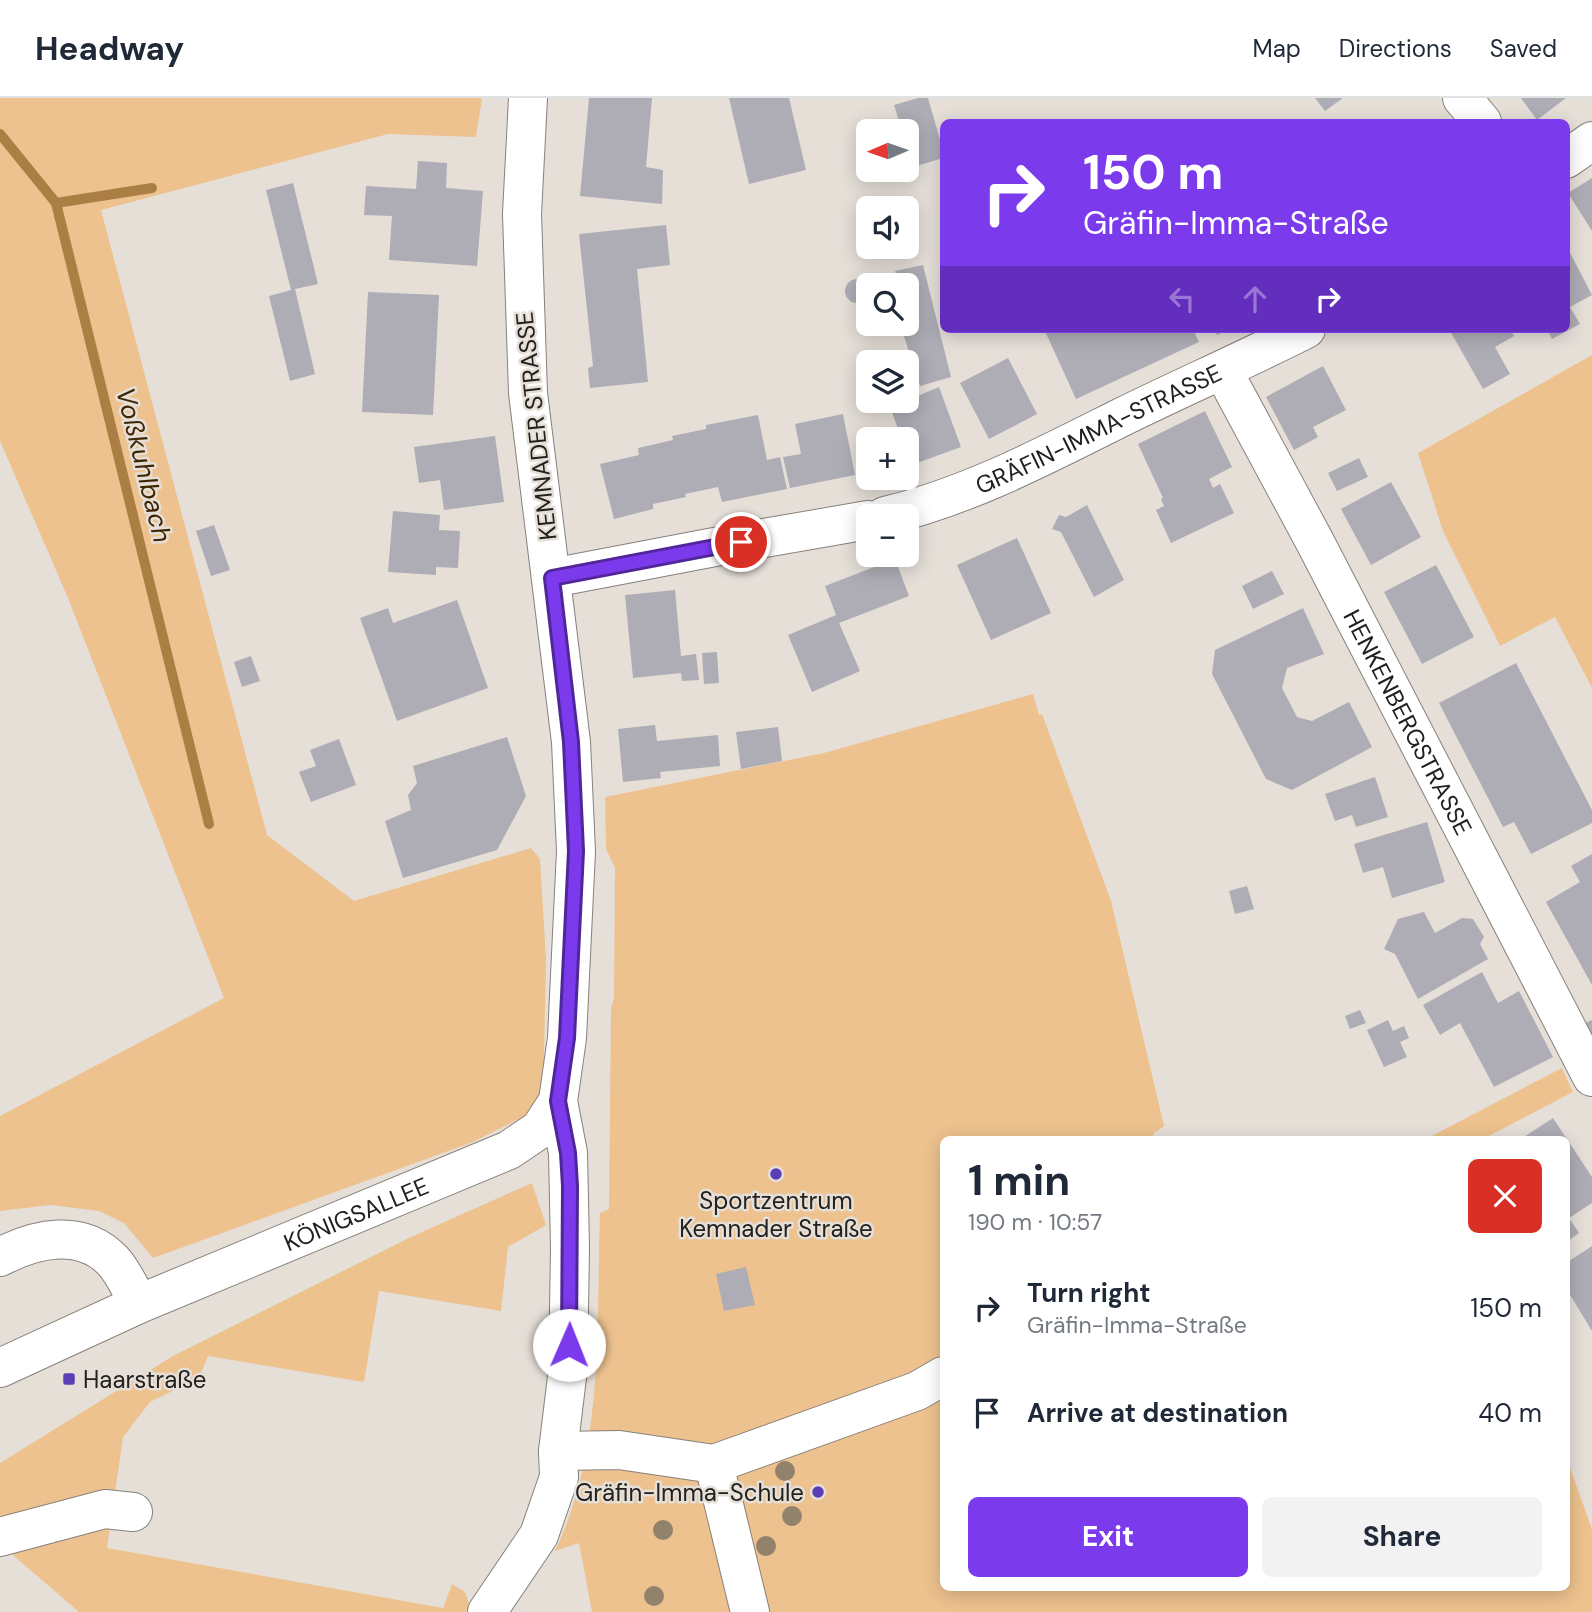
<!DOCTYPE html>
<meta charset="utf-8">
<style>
:root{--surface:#fff;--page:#f2f2f3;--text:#1f2937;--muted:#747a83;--line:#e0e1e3;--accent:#7c3aed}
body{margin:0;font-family:"DM Sans",sans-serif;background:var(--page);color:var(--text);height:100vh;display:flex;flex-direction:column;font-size:26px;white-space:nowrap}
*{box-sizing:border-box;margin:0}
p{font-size:23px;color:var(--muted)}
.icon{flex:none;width:38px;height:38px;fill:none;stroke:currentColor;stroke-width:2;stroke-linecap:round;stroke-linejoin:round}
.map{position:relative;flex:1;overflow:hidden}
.side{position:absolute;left:940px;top:1038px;width:630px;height:455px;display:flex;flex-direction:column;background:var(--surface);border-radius:10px;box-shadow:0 4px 18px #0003}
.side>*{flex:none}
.hud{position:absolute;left:940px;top:21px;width:630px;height:214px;border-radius:10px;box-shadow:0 4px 18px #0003;background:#7c3aed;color:#fff;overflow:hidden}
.needle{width:46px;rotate:268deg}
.tools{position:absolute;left:856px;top:21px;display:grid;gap:14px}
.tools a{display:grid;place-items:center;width:63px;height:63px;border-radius:10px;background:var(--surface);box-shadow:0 4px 18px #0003;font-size:35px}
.pin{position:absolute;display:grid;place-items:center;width:60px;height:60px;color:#fff;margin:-30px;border:4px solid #fff;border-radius:50%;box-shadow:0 2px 7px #0007}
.me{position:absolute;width:77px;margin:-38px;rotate:1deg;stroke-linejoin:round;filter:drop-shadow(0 0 5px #0008)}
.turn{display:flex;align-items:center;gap:24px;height:147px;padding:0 28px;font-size:32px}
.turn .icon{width:91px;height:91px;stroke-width:2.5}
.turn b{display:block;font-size:49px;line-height:60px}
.lanes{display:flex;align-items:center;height:66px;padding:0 28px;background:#0003;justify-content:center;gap:35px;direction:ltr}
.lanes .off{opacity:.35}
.round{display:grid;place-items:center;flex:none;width:74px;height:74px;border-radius:10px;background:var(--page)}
.overview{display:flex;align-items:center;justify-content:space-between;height:119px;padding:0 28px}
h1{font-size:42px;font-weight:700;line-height:52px}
.action{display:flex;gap:14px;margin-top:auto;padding:14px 28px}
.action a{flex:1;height:80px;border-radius:10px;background:var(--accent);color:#fff;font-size:28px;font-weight:700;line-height:80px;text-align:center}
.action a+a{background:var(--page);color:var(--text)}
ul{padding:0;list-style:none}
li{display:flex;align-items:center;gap:21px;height:105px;padding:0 28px}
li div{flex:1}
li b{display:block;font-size:26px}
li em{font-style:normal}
header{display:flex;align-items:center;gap:42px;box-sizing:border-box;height:98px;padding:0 35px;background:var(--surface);border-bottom:2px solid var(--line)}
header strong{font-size:33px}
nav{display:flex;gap:38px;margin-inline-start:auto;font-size:24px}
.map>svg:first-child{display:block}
.green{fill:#edc28e}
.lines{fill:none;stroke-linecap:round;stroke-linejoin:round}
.stream{stroke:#ab7e44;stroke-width:10}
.building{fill:#aeadb5}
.minor-casing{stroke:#87817b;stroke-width:40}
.major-casing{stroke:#87817b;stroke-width:40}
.minor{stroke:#fff;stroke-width:38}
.major{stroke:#fff;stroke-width:38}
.tree{fill:#92826b}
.route-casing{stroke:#51269a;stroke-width:18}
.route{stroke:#7c3aed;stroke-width:12}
.poi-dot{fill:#5b3eb6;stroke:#e5dfd8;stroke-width:2.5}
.labels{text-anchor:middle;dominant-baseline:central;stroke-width:5;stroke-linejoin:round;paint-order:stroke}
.street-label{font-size:24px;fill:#23211e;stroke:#e5dfd8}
.poi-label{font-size:24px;fill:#23211e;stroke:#e5dfd8}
.water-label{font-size:26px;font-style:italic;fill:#3e2501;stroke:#e5dfd8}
</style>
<header>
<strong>Headway</strong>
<nav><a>Map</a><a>Directions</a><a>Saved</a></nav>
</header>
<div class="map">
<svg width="1592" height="1514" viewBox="0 0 1592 1514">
<rect width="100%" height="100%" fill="#e5dfd8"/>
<path class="green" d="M0,0H482L476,39L388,36L101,112L267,737L354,803L531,750L540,761L546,861L543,1009L473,1044L153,1160L124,1125L99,1113L50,1107L0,1113V1018L224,900L68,500L0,343Z
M1592,257V590L1555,519L1500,548L1443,433L1418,355Z
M1033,596L1039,617L1042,616L1111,803L1164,1028L1153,1036L1154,1041H943V1489H1566V1359L1592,1431V1514H592L579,1445L555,1453C605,1349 596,1228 600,1115L609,1111L611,910L614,900L615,770L606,751L605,699L824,655Z
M1562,970L1573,994L1483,1041H1426Z
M532,1085L546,1127L508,1149L501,1213L379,1193L364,1284L208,1258L199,1280L150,1304L123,1339L107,1450L443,1510L452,1486L465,1494L470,1508L465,1514H79L0,1446V1365L173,1258L411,1139Z"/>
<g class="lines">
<path class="stream" d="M0,36L56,105L209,726
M56,105L152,90"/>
</g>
<path class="building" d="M589,0H652L646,69L663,72L662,106L580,98Z
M729,0H789L806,72L749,86Z
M918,0H928L943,52V60L913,69L906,48V33H902L894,7Z
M1315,0H1343L1325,13Z
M1521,0H1566L1537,22Z
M418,63L447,65L446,90L483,93L477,168L389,162L392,118L364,117L366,88L416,91Z
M1592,80V133L1568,95Z
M293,85L318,186L295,191L315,276L290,283L269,198L291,192L266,92Z
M666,127L670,167L637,171L648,284L590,290L588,270L593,268L579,136Z
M1566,147L1592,197L1570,209L1580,226L1552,241L1547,231H1566Z
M923,167L951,279L920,288L900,226H906V187H899L895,173Z
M845 193a12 12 0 1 1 24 0a12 12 0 1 1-24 0Z
M368,194L439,197L433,317L362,314Z
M1044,231H1193L1199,244L1076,301Z
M1214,231H1229L1217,237Z
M1449,231H1510L1514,238L1495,249L1510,276L1483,291Z
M1008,260L1037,316L989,341L960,285Z
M1323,268L1346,312L1313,329L1318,339L1294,352L1266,299Z
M939,289L961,349L909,368L906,341H890L888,334L898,331L888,303H906Z
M1205,313L1232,369L1209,381L1213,390L1220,386L1234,415L1171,445L1156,412L1164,408L1161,401L1163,400L1138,346Z
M843,316L855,377L790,390L783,359L801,356L795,326Z
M758,317L767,362L780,359L787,391L722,404L718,389L685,396L686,399L653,406V411L614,421L600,366L639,357L638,350L673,342L672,338L706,331V327Z
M495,338L504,404L444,412L440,382L419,385L414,349Z
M1359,360L1368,379L1337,393L1328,375Z
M1391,384L1421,439L1371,467L1341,411Z
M1087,407L1124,482L1094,499L1061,434L1052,431L1059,417L1066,419Z
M393,413L440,417L439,432L460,433L458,470L436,469V477L388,474Z
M214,427L230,472L211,478L196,433Z
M1017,440L1051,515L991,542L957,467Z
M895,461L909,498L839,525L860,573L812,594L788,537L836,517L825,488Z
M1436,467L1474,539L1422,566L1384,494Z
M1272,473L1284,496L1253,511L1242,488Z
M675,492L681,558L696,556L699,582L682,583L681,575L633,580L625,497Z
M457,502L488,590L397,623L360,520L388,510L393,525Z
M1303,510L1324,556L1287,570L1282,590L1297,619L1312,623L1349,604L1372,649L1292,692L1266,681L1212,576L1215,552Z
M717,554L719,585L704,586L702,555Z
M251,558L260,583L242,589L234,564Z
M1516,565L1592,712V725L1531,756L1514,724L1503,729L1439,605Z
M655,627L657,643L718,637L720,668L660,674L661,680L623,684L618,631Z
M778,629L782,663L741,671L736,634Z
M507,639L526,698L497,752L403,780L385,723L411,712L408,697L417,685L413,668Z
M339,641L356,687L311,704L299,674L316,668L310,652Z
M1375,679L1388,719L1356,729L1352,717L1335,723L1325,696Z
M1427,724L1445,784L1392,800L1383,769L1363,775L1354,746Z
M1592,756V887L1546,804L1580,784L1571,768Z
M1247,788L1254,811L1235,816L1229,793Z
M1424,814L1435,835L1462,820L1473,821L1484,839L1480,846L1488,861L1418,901L1395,856L1384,851L1398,821Z
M1482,874L1498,905L1519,893L1553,959L1494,989L1460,925L1440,937L1423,907Z
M1360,912L1366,925L1350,931L1345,918Z
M1388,922L1393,933L1404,928L1409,940L1400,944L1407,959L1384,969L1367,932Z
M1592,922V943L1583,926Z
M1553,1020L1592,1079V1105L1569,1120L1579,1135L1566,1144V1041H1521Z
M1592,1148V1233L1566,1190V1165Z
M746,1169L755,1207L724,1213L716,1176Z"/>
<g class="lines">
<defs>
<g id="minor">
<path d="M1462,0L1482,24"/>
<path d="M1566,61L1592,43"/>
<path id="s1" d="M1223,273L1315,444L1592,979"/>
<path id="s2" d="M885,418C969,398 1046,357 1122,319C1183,289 1245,262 1306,231"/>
<path d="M552,480L741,444L868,422"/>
<path d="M0,1159C36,1140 82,1130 113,1163C124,1175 131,1192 139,1206"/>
<path d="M558,1353L619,1352L714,1366L917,1293L943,1278"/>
<path d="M714,1366L750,1514"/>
<path d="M0,1439L105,1411L133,1414"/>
<path d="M487,1514L539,1437L559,1379L558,1353L568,1271L570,1150L568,1055L558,1003"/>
</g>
<g id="major">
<path id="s3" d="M0,1270L139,1206L509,1052L540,1031L558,1003L567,940L576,753L571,644L528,295L522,116L528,0"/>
</g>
</defs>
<use href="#minor" class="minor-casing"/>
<use href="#major" class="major-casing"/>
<use href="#minor" class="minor"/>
<use href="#major" class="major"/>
</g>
<g class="tree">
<circle cx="785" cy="1373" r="10"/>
<circle cx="792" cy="1418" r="10"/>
<circle cx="663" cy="1432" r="10"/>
<circle cx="766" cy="1448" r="10"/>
<circle cx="654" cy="1498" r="10"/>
</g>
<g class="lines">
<defs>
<path id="route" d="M569,1247L570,1088L568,1055L558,1003L567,940L576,753L571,644L552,480L741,444"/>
</defs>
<use href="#route" class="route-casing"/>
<use href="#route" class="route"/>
</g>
<g class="poi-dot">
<circle cx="776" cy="1076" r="7"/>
<rect x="62" y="1274" width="14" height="14" rx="3.5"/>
<circle cx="818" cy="1394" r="7"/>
</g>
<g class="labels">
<g class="street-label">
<text transform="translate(536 328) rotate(-96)">KEMNADER STRASSE</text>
<text stroke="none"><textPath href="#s2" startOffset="231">GRÄFIN-IMMA-STRASSE</textPath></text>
<text stroke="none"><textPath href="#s1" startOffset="397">HENKENBERGSTRASSE</textPath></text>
<text stroke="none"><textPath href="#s3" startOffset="388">KÖNIGSALLEE</textPath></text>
</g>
<g class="poi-label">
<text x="776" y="1102">Sportzentrum<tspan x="776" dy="28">Kemnader Straße</tspan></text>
<text x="83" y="1281" text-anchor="start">Haarstraße</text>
<text x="804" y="1394" text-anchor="end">Gräfin-Imma-Schule</text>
</g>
<g class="water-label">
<text transform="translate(144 367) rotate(76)">Voßkuhlbach</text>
</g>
</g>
</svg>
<div class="tools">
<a><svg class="needle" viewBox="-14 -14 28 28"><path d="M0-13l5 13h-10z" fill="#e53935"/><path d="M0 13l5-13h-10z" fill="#747a83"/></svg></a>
<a><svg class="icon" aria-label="sound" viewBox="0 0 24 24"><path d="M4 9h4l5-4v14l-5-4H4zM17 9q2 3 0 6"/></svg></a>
<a><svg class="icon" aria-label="search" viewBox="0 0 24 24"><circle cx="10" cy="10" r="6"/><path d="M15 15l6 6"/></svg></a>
<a><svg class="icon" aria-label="layers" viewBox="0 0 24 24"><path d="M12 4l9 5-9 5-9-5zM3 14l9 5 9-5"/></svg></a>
<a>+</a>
<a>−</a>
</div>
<div class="pin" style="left:741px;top:444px;background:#d93025"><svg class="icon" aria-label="arrive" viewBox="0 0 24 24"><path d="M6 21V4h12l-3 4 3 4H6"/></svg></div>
<svg class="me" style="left:569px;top:1247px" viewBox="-20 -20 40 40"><circle r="19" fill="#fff"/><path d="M0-13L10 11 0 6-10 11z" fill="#7c3aed"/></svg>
<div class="hud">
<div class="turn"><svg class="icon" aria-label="right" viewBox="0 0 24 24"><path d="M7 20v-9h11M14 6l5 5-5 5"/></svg><div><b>150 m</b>Gräfin-Imma-Straße</div></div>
<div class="lanes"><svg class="icon off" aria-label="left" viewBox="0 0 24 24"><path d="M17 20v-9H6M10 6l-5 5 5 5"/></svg><svg class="icon off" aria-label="ahead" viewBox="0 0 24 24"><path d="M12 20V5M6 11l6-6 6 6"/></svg><svg class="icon" aria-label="right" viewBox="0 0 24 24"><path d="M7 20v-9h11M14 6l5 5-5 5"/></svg></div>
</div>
<section class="side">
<div class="overview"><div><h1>1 min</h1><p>190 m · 10:57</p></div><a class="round" style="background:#d93025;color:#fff"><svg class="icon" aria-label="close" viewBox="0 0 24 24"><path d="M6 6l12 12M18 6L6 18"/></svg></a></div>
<ul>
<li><svg class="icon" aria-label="right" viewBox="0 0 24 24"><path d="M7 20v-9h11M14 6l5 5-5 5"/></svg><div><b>Turn right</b><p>Gräfin-Imma-Straße</p></div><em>150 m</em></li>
<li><svg class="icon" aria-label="arrive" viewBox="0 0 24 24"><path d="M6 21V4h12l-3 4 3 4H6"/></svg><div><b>Arrive at destination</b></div><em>40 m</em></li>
</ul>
<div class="action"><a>Exit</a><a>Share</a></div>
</section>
</div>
